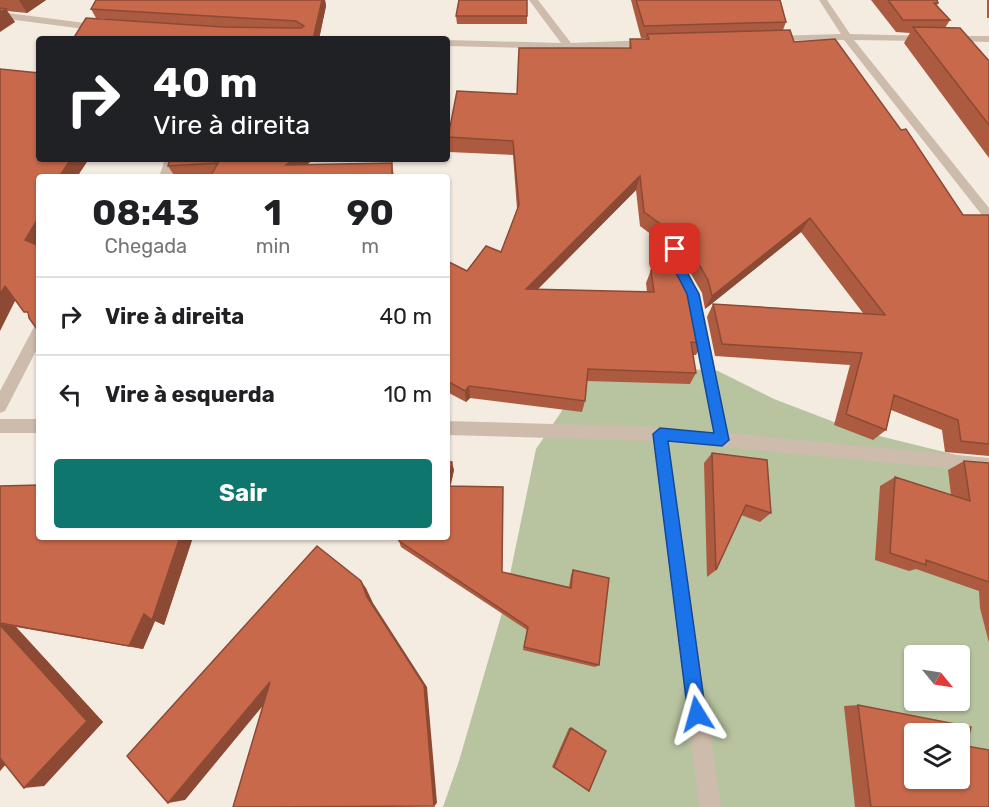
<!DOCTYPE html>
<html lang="pt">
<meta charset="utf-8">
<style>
:root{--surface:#fff;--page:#f2f2f2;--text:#202124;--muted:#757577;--line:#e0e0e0;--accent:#0f766e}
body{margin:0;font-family:Rubik,sans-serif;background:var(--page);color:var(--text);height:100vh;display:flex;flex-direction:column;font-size:22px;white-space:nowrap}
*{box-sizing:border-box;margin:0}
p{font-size:20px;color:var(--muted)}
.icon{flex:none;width:33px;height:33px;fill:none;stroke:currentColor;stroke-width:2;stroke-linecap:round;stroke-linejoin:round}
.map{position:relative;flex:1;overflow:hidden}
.panel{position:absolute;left:36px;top:174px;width:414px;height:366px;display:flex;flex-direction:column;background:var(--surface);border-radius:6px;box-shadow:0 2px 4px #0004}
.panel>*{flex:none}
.guide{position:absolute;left:36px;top:36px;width:414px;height:126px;border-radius:6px;box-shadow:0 2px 4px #0004;background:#202124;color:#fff;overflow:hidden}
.needle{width:39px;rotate:120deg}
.fabs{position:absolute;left:904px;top:645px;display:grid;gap:12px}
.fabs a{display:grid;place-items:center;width:66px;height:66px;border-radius:6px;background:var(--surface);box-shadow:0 2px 4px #0004;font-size:30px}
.pin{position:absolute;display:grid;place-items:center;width:51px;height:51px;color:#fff;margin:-26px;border-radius:12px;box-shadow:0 3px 9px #0006}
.me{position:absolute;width:66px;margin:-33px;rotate:352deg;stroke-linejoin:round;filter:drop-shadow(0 0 4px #0008)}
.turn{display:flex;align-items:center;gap:21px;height:126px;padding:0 18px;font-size:27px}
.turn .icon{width:78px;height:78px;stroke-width:2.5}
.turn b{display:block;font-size:42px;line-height:51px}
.eta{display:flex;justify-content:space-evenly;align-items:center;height:102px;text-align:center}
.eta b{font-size:36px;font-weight:700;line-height:42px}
.action{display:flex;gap:12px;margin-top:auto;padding:12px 18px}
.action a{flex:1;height:69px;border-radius:6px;background:var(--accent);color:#fff;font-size:24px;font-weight:700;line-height:69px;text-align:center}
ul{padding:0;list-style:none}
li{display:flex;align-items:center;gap:18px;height:78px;padding:0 18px;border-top:2px solid var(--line)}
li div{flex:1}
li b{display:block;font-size:22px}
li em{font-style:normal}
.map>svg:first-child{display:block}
.green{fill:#b8c4a0;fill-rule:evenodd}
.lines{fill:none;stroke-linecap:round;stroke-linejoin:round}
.minor{fill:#cdbbac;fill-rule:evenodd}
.wall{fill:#ac5a40}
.shaded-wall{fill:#8c4a34}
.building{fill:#c8694b;stroke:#8c4a34;stroke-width:1.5;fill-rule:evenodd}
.route{fill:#1a73e8;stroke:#114b97;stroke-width:1.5}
</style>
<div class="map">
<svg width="989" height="807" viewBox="0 0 989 807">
<rect width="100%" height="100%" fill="#f4ebe1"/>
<path class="green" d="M677,368L718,371L774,399L855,430L989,463V807H443L459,761L502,613L536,449L578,387L598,369ZM915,656H960V700H915ZM915,734H960V778H915Z"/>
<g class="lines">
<path class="minor" d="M529,0H538L571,43L650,40L655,43L650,46L568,49L447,46V40L561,43Z
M819,0H827L850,34L929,36V40L926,41L854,40L989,208V220L985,219L844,40L770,41L768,39L773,36L841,34Z
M0,12L100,25L105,28L100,31L0,18Z
M950,36H989V42L947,41L945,39Z
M165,159H177L171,177H159Z
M675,244L681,249V261L700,294L728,433L989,458V472L669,442L721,807H699L653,441L447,435V421L660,427L713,432L686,294L669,261V249Z
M39,325V345L5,411L0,413V391L34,327Z
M0,419H39V433H0Z"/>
</g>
<path class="wall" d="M0,0H46L27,13L7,11L15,22L0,12Z
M96,0H325L326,6L319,39L96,18L91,9Z
M527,0V24H457L456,16Z
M631,0H780L786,22L783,30L794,42L963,215H989V456L945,452L942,430L891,410L886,430L873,440L834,425L850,365L715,356L707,317L713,304L863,313L801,232L705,309L702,293L683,260L682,247L675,242L668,247L640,226L636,190L538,289L647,292L646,283L651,270L702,343L696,355H693L696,373L690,384L587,381L585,401L582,412L470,398L466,402L447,392V261L467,271L501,252L517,209L513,155L449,152L448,137L517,94L629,48L630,39H646V38H641Z
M871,0H937L938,3L937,5L950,20L945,28L989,61V158L904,43L910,33L896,32Z
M987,0H989V18H987Z
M170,159L307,165L392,163L394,177H175L168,166Z
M712,453L771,513L760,522L741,515L716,570L707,577L704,463Z
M447,461L454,470L450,486L502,572L569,587L571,575L573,570L599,665L595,667L523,650L527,630L401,547L399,541Z
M964,461L989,463V643L980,608L979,591L916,569L909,571L875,560L880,486L895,477L951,495L948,470Z
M0,486L39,537H193L164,625L155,621L143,649L16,627L103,722L44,786L5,765L0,771Z
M858,705L966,746L989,807H855L844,706Z
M569,728H571L589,791L552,767Z"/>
<path class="shaded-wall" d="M19,0H46L27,13Z
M322,0H325L326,6L319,39H313Z
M6,9L15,22L0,32V12Z
M71,159H89L77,177H59Z
M294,159H314L292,177L286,165Z
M640,176L636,190L525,302L526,289Z
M39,217V248L25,240Z
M810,218L801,232L705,309L712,296Z
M680,228L675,242L668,247L673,233Z
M5,286L17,297L0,331V294Z
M469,386L470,398L466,402L465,391Z
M452,462L454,470L449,493L448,486Z
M180,537H193L164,625L155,621L143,649L129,646Z
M361,581L366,588L373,603L427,687L437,803L434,806L367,597Z
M0,624L16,627L103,722L44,786L24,788Z
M270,682L280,685L185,800L168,803Z
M16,752L0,771V753Z"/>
<path class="building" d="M96,0H322L313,39H73L86,18L223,27L301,28L304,26L296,21L91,9Z
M459,0H527V16H456Z
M636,0H780L786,22L644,26Z
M888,0H937L938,3H934L950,20H903Z
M0,8L6,9L0,12Z
M913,27L960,28L989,61V125Z
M790,30L794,42L835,39L901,130L906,129L963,215H989V444L961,441L958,420L894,395L886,430L846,414L862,353L722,344L713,304L885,315L810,218L712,296L708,280L689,247L688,233L680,228L673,233L644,212L640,176L526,289L654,292L651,270L674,253L690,282L702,343L691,342L696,373L588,369L585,401L469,386L465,391L447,381V261L467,271L486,246L501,252L519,205L513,141L448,137L457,91L517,94L519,48H631L630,39H649L647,34Z
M0,69L39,73V159H71L59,177H39V208L38,211H39V217L25,240L39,246V332L29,318L28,312H24L5,286L0,294Z
M170,159H294L286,165L392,163V177H210L218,163L168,166Z
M712,453L767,460L771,513L746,505L716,570Z
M447,461L452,462L448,486L503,487L502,572L571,588L573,570L609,578L599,665L524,647L528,627L399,541L400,537H447Z
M964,461L989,463V582L926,560V565L890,553L895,477L970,501Z
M39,485V537H180L152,620L144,614L129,646L0,623V486Z
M317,546L361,581L367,597L424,685L434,806L233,807L270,682L168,803L127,756Z
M0,625L87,721L24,788L0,758Z
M858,705L971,727L966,746L989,750V807H871ZM915,734H960V778H915Z
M571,728L606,751L589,791L554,767Z"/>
<path class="route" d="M675,245L681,249V261L699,294L729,440L722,446L668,441L706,714L704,720L697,723L691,720L688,714L653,434L660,428L714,433L687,294L670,261L669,249Z"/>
</svg>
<div class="fabs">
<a><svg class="needle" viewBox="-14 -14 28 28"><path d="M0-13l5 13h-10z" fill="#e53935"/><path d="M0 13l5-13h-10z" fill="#757577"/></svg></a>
<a><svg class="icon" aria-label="layers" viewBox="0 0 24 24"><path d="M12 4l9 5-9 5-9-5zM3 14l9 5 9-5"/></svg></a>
</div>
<div class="pin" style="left:675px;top:249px;background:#d93025"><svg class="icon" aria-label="arrive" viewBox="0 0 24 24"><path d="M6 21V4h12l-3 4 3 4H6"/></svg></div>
<svg class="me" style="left:697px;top:714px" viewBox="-20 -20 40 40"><path d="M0-17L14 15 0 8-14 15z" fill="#1a73e8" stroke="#fff" stroke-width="4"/></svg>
<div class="guide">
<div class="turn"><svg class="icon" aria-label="right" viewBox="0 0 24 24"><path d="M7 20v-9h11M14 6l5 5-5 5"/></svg><div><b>40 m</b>Vire à direita</div></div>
</div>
<section class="panel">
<div class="eta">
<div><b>08:43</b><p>Chegada</p></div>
<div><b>1</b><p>min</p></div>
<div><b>90</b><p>m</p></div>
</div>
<ul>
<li><svg class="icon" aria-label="right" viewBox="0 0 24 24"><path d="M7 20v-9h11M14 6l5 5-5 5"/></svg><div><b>Vire à direita</b></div><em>40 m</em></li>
<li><svg class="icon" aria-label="left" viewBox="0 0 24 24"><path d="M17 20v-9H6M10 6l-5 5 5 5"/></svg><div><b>Vire à esquerda</b></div><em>10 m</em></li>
</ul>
<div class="action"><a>Sair</a></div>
</section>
</div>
